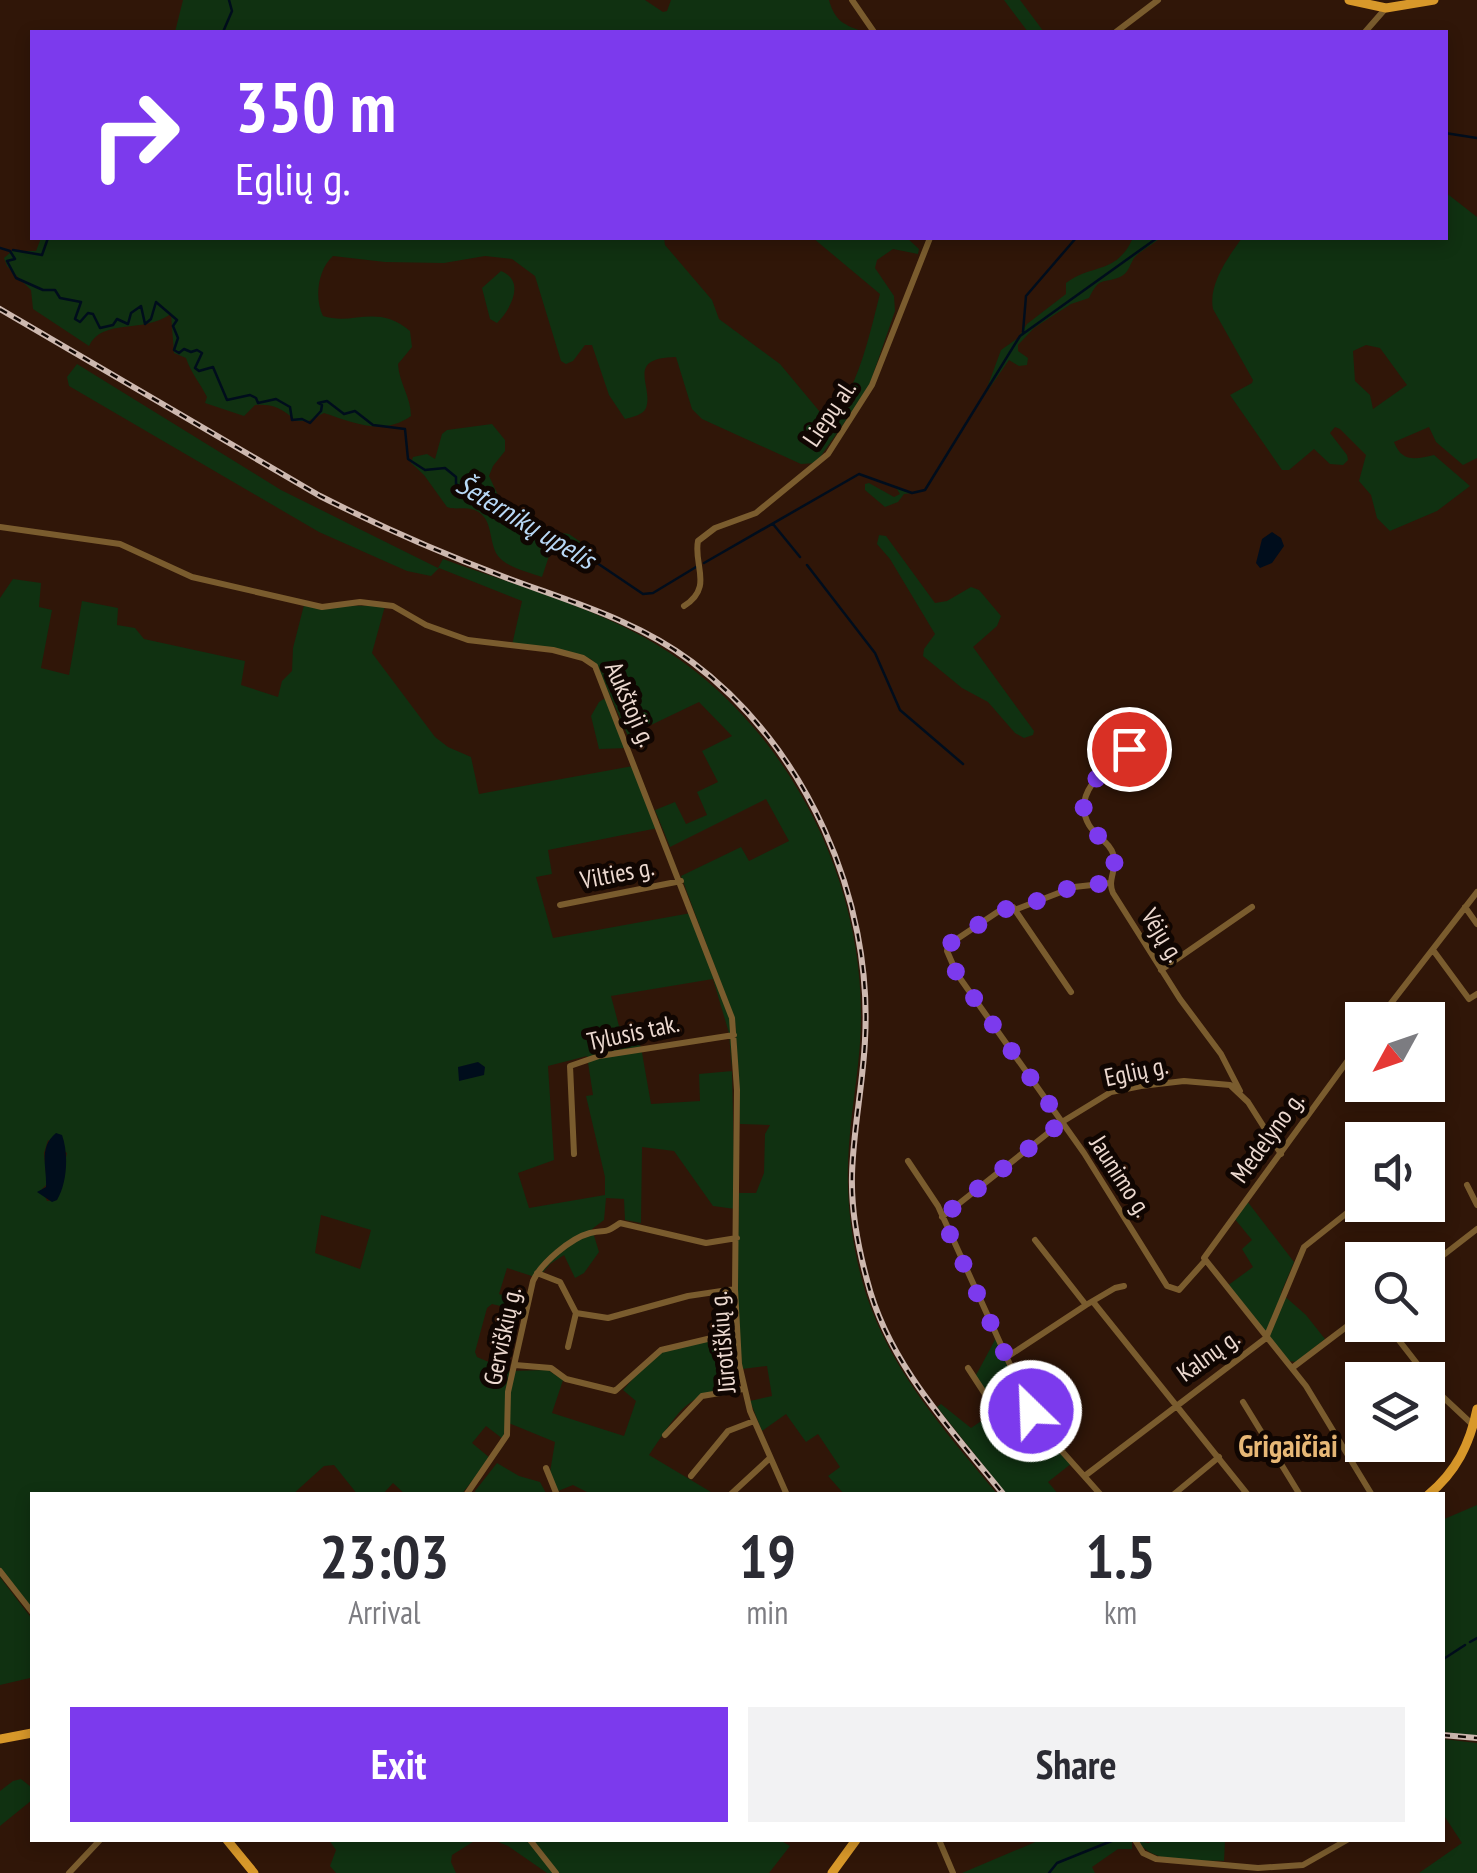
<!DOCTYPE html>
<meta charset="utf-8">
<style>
:root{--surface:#fff;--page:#f2f2f3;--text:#2b2b33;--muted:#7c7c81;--accent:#7c3aed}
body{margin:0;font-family:"PT Sans Narrow",sans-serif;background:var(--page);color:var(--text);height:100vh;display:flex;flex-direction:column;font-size:38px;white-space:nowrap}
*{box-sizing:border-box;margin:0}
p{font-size:32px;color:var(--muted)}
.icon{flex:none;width:55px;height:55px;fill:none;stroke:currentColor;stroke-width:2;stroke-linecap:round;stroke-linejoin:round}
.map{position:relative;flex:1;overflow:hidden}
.side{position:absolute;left:30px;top:1492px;width:1415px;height:350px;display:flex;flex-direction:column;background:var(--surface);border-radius:0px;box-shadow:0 5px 15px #0003}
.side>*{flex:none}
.banner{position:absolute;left:30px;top:30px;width:1418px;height:210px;border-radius:0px;box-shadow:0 5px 15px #0003;background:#7c3aed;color:#fff;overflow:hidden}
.needle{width:65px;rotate:230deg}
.tools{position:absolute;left:1345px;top:1002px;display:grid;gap:20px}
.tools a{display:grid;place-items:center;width:100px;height:100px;border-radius:0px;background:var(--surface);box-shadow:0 5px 15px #0003;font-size:50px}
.pin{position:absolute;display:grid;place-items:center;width:85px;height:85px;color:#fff;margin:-42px;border:5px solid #fff;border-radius:50%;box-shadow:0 2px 10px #0007}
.me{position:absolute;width:110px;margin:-55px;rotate:336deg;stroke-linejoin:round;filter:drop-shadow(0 0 8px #0008)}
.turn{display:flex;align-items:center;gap:35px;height:210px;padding:0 40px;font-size:45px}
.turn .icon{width:130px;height:130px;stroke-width:2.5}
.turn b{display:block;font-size:70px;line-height:85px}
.eta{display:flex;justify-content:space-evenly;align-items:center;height:170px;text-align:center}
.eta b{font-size:60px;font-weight:800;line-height:70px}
.cta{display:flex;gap:20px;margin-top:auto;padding:20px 40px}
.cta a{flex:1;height:115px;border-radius:0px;background:var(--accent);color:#fff;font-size:40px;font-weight:800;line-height:115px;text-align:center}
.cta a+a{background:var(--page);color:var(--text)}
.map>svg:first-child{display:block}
.green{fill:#103111;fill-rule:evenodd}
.water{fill:#000d1c}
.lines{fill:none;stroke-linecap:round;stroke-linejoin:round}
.stream{stroke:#000d1c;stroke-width:2.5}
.minor{stroke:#7a5c2e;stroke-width:6}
.major{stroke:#d8982a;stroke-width:9}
.rail-casing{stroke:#cdb8af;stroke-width:6}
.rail{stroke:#100602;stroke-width:2.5;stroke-dasharray:8;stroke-linecap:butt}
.route{stroke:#7c3aed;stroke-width:18;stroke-dasharray:0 32.4}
.labels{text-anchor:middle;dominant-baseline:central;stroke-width:10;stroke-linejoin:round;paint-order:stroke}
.street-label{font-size:25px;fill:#ecd9d0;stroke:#100602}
.water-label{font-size:28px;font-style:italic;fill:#b8d8f6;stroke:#100602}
.quarter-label{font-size:30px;font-weight:bold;fill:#e8b876;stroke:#100602}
</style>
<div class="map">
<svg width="1477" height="1873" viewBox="0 0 1477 1873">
<rect width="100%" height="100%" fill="#301608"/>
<path class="green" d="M183,0H645L663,12L667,11L671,0H829C835,22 845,25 864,32H175Z
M1004,0H1020L1044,32H1028Z
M1445,192L1477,217V458L1463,465L1436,442L1429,427L1394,442C1402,463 1416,459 1434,455L1470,486L1437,511L1390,531L1377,518L1371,495L1359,481L1366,455L1340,429L1335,427L1330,433L1347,455L1348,460L1343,465L1330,464L1314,449L1289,470H1282L1230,395L1252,383L1253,380L1213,309C1208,284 1229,256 1242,238H1445ZM1366,345L1380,348L1407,385L1373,409L1370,395L1355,381L1353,351Z
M41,238H664L665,245L712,300L719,319L780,364L820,412L826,415C856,406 872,323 880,294L813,238H907L919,249L918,254L893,249L877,260L875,268L894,296L895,311L868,389L816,463L801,464L702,419L692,409L676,357C624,358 654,386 646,408C643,415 632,417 625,419L609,395L592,345H585L573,361L566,364L561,361L535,276L512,259L485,256L444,263L385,262L333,256C318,269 314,298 323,316C353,326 377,303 410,331L412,347L398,364C399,383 411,397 411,416C383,436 354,423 324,413L308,421H296C282,408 273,404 255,405L244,416L205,403L207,397C200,383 191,373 186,358L174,353L171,314C142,334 102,318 89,346L33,309L31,290L7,266L4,258L12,251H36Z
M1133,238H1160C1153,245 1141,250 1134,258C1130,264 1129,273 1120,277C1102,284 1100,276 1089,298L1071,304L1034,328L1018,345V351L1028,358L1027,365L1019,366L1009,360L984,396L1001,350L1018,338L1027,324L1066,294V283C1093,263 1116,275 1133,238Z
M501,271C526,281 511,309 497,323L490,319L482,288Z
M77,364L281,490L438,568L443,559C506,582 574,601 634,632C773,703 862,862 861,1017C861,1060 852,1102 849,1145C845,1195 851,1245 866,1294C892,1373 946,1432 998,1495H845L828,1476L840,1467L818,1434L806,1442L786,1414L762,1431L750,1401L772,1396L767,1366L742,1369L737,1290L739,1193H756L764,1173L765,1134L770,1125L740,1124L735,1021L681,876L741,847L749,861L789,841L766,799L670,847L655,810L675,802L686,824L707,815L697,792L718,782L702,751L732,736L699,702L628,736L597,666L591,659L512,645L522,601L439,568L431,576L407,571L319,532L69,386L67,377Z
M492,424L505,440V451L493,466L489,476L505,510L510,514L519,511L528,524L533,518L548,531L569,534L582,543L580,551L550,553L542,577C529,572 506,567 498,556C487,540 495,515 471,509C463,507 455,510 447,507L424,475L411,463L413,457L427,454L435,459L442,434L447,430Z
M869,483L894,497L900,494L895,486L912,493L904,494L898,502L885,507L865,490V484Z
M879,535L886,536L935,603L947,601L971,587L979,590L1001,616L997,626L973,647L1034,731L1033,735L1024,738L1015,733L988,702L962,688L923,656L924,649L935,634L890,559L877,544Z
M13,579L41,583L39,607L52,610L41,668L69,675L82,601L118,608L117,625L135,628L144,639L245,661L241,685L278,697L282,681L292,671L293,648L304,605L385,606L372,653L435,737L448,747L471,757L479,794L633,766L658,828L548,850L552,874L536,877L553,938L691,913L726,1005L731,1026L735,1209L713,1206L674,1151L642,1147L641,1223L625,1220L624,1199L606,1198L604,1220L592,1229L599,1252L584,1273L575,1278L564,1255L550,1264L538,1278L507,1268L499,1294L529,1303L526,1312L492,1304L487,1308L475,1352L477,1357L510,1371L548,1370L563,1380L552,1413L624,1436L636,1401L623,1390L647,1363L665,1350L734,1335L739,1385C683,1395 680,1411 649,1455L716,1495H593L573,1485L558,1491L550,1472L555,1442L506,1422L503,1439L486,1426L472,1443L490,1458L461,1495H406L393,1483L382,1495H358L334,1465L324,1466L292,1495H32V1609L0,1567V598ZM713,979L729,1033L732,1071L699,1074L700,1101L651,1104L641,1047L629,1026H619L611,996ZM587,1056L593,1095L586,1096L605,1177V1195L529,1208L518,1173L554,1160L548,1066ZM48,1140L67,1153L57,1200L47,1201L42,1189L47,1184L44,1153ZM321,1215L371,1230L360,1269L315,1253Z
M607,697L627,748L599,749L591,716L599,702Z
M1247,1201L1294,1262L1281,1293L1306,1315L1325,1339L1296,1362L1289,1361L1227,1286L1253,1267L1242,1249L1252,1240L1234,1218Z
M996,1338C1017,1383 1034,1430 1072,1463L1048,1482L1059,1495H1007L937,1407L941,1404L971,1428L996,1411L975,1377Z
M497,1463L519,1476L540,1482L547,1495H476L475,1491Z
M1477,1505V1736L1443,1732L1442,1520Z
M0,1577L32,1619V1681L30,1678L0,1685Z
M1443,1739L1477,1743V1873H1419L1462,1843L1443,1814Z
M21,1779L31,1787L32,1800L0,1826V1791L13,1781Z
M329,1840H476L452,1855L451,1862L456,1873H336L330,1866L336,1850Z
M493,1840H780L790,1846L769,1873H547L508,1846Z
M1040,1840H1132V1849H1118L1092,1867L1095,1873H962Z
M1136,1840L1148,1843L1157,1840H1225L1224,1861C1193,1860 1156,1866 1136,1840Z"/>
<path class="water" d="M1272,532L1281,538L1284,546L1272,563L1260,568L1256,563L1262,539Z
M478,1062L485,1067L484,1075L459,1081L458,1067Z
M56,1133L62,1135C69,1154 67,1184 57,1200L52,1202L37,1192L46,1187C47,1167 38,1148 56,1133Z"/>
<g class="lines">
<path class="stream" d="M223,32L232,11L229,0
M1445,133L1477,138
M0,248L10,251L15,259L7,261L16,278L43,290H55L60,298L81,302L75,319L80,322L88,313L93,314L100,328L113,325L117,319L128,324L131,313L141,306L145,324L151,319L156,302L177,320L173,326L178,338L174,350L179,353L184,349L191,352L197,350L202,353L195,368L199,371L213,367L227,400L250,395L256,398L258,403L276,399L290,407L292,420L302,419L310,423L321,411L322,405L318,403L327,401L344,414L355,411L373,425L405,429L408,459L425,470L445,468L456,477V484C468,491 477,493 489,498L495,497L508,516L532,529
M13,250L42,255L48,238
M1023,332L1026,296L1076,238
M773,524L800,557
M545,534L569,544L643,594L653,593L696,567
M704,563L859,474L912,493L925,490L1020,336L1157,238
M807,565L875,653L900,710L963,764
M1470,1642L1477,1638
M1442,1660L1465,1645
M1049,1873L1057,1863L1114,1840"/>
<path class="minor" d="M852,0L874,32
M1116,32L1158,0
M1365,32L1386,8
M0,527L120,544L192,577L322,607L360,602L393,606L426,625L468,640L553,650L583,658L595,666L732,1018L737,1090L735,1289L739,1364L750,1411L787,1495
M684,606C714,587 693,565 698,541L715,528L756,513L828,454L872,385L930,238
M1129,749C1108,766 1070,793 1089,825C1096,837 1110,842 1114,856C1117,870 1107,880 1113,893L1180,999L1221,1054L1240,1091
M560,905L681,881
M1465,907L1477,924
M1017,909L1074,887L1110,883
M1433,950L1469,999L1477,994
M1161,970L1252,907
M1071,992L1013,907L1002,909L948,945L947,951L957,974L1084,1153L1167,1286L1179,1290L1204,1262
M1378,1020L1477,892
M1362,1041L1204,1258L1306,1386L1372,1495
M574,1154L570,1066L599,1056L734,1035
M908,1161L938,1206L1031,1411L1043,1430L1101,1495
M1467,1185L1477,1205
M942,1217L1062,1122L1111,1092L1141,1086L1184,1081L1230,1085L1248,1102L1281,1154
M1035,1240L1086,1305
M1428,1267L1477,1229
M537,1273L560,1282L576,1313L568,1347
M1094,1303L1248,1495
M576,1313L608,1318L688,1296L735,1289
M1387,1325L1443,1397L1473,1425
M1007,1357L1086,1305L1115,1288L1124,1286
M515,1365L551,1368L566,1379L615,1391L661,1350L737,1332
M968,1368L1009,1431L1057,1448
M1292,1368L1362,1315
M1243,1402L1300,1495
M665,1435L702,1396L743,1389
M546,1468L557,1495
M1086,1475L1266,1338L1304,1247L1362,1201
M691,1476L728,1431L754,1421
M466,1495L507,1435L508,1392L533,1281C541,1263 571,1238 590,1233C607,1229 603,1235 620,1223L706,1243L737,1238
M730,1495L770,1458
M1173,1495L1219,1457
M0,1571L32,1612
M530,1840L556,1873
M939,1840L953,1873
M1135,1840L1143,1853L1156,1859L1258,1868L1303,1865L1347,1840
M69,1873L100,1840"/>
<path class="major" d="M1349,0L1386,8L1434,0
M1428,1495C1456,1472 1470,1444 1477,1409
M0,1739L32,1733
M227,1840L254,1873
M832,1873L856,1840"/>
<defs>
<path id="rail" d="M0,309L320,496C381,527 443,554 507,578C571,602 636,620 692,662C806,747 873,898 865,1040C863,1085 853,1130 852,1175C851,1210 858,1247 867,1280C888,1364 951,1429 1004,1495
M1442,1735L1477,1738"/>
</defs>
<use href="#rail" class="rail-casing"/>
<use href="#rail" class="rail"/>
</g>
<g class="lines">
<path class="route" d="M1031,1411L942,1217L1062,1122L957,974L947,951L948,945L1002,909H1017L1074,886L1110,883C1112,875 1116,868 1114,860C1112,844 1099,839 1091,828C1067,796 1108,766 1129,749"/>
</g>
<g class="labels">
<g class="street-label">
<text transform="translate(829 413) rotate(-56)">Liepų al.</text>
<text transform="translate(631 704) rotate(66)">Aukštoji g.</text>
<text transform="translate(617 873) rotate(-11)">Vilties g.</text>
<text transform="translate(1163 935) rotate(58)">Vėjų g.</text>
<text transform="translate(633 1032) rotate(-12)">Tylusis tak.</text>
<text transform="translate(1136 1071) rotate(-12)">Eglių g.</text>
<text transform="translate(1267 1137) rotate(-54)">Medelyno g.</text>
<text transform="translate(1121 1176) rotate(57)">Jaunimo g.</text>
<text transform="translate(502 1336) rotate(-78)">Gerviškių g.</text>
<text transform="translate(722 1342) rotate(-95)">Jūrotiškių g.</text>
<text transform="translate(1208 1355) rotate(-36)">Kalnų g.</text>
</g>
<g class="water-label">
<text transform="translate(526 521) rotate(31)">Šeternikų upelis</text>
</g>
<g class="quarter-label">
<text x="1288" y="1445">Grigaičiai</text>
</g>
</g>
</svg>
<div class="tools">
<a><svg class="needle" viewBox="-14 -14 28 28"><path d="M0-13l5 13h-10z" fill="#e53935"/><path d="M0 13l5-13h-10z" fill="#7c7c81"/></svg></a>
<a><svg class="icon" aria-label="sound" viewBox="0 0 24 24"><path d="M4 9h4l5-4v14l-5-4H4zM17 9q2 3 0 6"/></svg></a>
<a><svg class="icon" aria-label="search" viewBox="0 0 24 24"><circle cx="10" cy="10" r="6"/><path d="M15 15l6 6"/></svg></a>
<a><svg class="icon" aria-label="layers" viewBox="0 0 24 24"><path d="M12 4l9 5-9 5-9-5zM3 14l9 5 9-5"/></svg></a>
</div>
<div class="pin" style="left:1129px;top:749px;background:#d93025"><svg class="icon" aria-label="arrive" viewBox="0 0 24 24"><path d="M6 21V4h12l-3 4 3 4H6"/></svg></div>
<svg class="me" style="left:1031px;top:1411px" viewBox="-20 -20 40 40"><circle r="17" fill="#7c3aed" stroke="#fff" stroke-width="3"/><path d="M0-11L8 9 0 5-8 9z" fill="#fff"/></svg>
<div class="banner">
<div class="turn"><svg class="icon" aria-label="right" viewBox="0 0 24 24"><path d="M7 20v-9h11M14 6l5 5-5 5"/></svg><div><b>350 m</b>Eglių g.</div></div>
</div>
<section class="side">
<div class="eta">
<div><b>23:03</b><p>Arrival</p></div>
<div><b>19</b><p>min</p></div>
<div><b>1.5</b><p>km</p></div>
</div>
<div class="cta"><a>Exit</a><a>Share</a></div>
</section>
</div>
